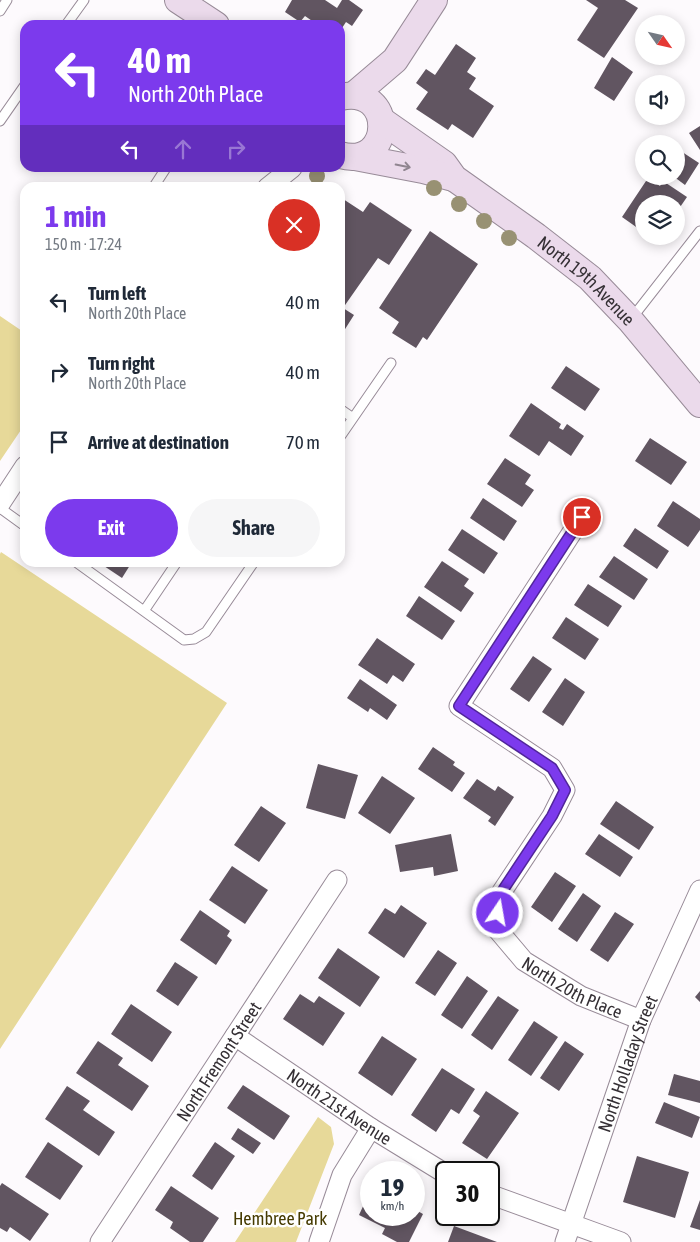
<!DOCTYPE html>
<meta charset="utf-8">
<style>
:root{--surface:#fff;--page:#f6f6f7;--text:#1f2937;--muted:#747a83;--accent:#7c3aed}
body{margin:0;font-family:"Asap Condensed",sans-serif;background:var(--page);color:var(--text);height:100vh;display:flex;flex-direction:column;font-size:19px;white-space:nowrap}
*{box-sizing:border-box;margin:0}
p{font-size:16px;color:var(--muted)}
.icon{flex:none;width:28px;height:28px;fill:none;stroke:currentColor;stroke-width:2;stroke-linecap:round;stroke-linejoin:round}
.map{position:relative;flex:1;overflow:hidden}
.panel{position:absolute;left:20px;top:182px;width:325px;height:385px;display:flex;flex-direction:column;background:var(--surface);border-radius:15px;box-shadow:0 2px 12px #0003}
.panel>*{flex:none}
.banner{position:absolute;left:20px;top:20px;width:325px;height:152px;border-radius:15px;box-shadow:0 2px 12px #0003;background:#7c3aed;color:#fff;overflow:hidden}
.needle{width:32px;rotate:124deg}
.fabs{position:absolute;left:635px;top:15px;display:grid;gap:10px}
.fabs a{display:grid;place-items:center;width:50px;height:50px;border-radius:50%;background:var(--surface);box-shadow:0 2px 12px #0003;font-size:25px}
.speed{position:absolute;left:360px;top:1161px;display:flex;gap:10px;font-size:25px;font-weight:700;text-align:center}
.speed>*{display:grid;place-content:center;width:65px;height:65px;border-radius:50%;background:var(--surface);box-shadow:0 2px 12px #0003;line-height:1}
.speed small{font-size:12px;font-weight:400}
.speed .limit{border:2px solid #111;border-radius:8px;background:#fff;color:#111}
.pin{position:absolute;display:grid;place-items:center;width:42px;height:42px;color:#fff;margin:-21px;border:2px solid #fff;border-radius:50%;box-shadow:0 1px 5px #0007}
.me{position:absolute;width:55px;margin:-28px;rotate:12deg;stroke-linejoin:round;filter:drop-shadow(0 0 4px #0008)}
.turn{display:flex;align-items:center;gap:18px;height:105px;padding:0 25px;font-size:22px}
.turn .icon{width:65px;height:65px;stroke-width:2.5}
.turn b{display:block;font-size:35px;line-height:42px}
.lanes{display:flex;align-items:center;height:48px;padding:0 25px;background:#0003;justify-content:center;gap:25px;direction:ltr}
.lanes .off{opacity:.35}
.round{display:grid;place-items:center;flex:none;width:52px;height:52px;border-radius:26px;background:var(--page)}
.head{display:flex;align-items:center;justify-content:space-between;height:85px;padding:0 25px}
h1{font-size:30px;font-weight:700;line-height:38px;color:var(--accent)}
.action{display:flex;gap:10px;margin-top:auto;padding:10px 25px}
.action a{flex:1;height:58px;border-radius:30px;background:var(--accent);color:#fff;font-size:20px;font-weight:700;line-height:58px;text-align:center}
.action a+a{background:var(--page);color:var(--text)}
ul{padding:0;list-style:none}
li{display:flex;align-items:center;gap:15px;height:70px;padding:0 25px}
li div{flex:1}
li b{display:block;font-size:19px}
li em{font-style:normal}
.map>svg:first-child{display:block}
.green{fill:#e7d999}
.building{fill:#615561}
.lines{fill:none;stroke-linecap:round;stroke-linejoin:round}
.lane-casing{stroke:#988b98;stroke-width:11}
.street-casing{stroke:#988b98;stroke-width:21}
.secondary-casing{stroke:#988b98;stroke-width:28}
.lane{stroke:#fff;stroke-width:9}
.street{stroke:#fff;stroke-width:19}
.secondary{stroke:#ebdaeb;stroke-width:26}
.tree{fill:#989173}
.oneway{stroke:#908590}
.route-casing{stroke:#51269a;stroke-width:12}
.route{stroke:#7c3aed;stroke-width:9}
.labels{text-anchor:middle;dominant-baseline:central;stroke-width:5;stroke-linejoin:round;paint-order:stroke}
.street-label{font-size:18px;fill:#353035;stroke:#fff}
.park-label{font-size:18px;fill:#463b02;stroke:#fff}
</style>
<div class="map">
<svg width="700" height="1242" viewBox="0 0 700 1242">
<rect width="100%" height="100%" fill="#fdfafd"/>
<path class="green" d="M0,316L25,333V424L0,461Z
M1,552L227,703L0,1049V554Z
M318,1117L331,1127L334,1144L296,1242H235Z"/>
<path class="building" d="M292,0H325L337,8L342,0H349L363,10L352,26L346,22L340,31V25H318L305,16L300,22L285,12Z
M586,0H625L638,8L604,58L577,40L598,8Z
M456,44L476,58L467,72L476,78L469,89L494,106L473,138L452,124L448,130L416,109L428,92L416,83L426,69L435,75Z
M612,57L633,72L614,101L594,88Z
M700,126V150L689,133Z
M676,148L699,163L685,185L673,176H676Z
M648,178L660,186L663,181L687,197L676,213V204H644V223L639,229L622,217Z
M340,197L363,212L370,202L412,230L389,265L378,258L343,308L354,315L340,337Z
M430,231L478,264L427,340L423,337L416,348L392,333L399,322L379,308Z
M566,366L600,389L585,411L551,388Z
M531,403L561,424L559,428L563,430L567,424L584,436L571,456L549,441L539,456L509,436Z
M650,438L687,462L671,485L635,461Z
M505,458L531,475L525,484L534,490L522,507L487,484Z
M483,498L517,521L504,541L470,518Z
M673,501L700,519V530L688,547L657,526Z
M635,528L669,551L657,569L623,546Z
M462,529L498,553L484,574L448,550Z
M614,556L648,579L634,600L599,577Z
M442,561L469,579L464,586L474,593L461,612L424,587Z
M98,562H132L122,578Z
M588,584L622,606L608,627L574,605Z
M419,596L455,621L442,640L406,616Z
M566,617L599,639L585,660L552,638Z
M377,638L415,664L403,682L393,675L387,684L358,665Z
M533,656L552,669L529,702L510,689Z
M565,678L585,692L563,726L542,712Z
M360,679L397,705L387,720L370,708L368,712L347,698Z
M433,747L455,762L453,765L465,773L452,792L418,769Z
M318,764L358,775L345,819L306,808Z
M382,776L415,798L390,834L358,813Z
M477,779L495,791L498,786L514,797L495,826L488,821L491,817L463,798Z
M616,801L654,827L639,850L600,824Z
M261,806L286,823L259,862L234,845Z
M451,834L458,871L434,876L433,867L400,872L395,845Z
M599,834L633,857L620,877L585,854Z
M232,866L268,890L245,924L209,900Z
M555,872L576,886L552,922L531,907Z
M583,893L601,906L577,942L558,929Z
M401,905L427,923L404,958L368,933L385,908L395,914Z
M200,910L230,931L227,936L232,940L216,965L180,940Z
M615,912L634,924L608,962L590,950Z
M338,948L380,977L360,1007L318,978Z
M438,950L457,963L435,996L415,983Z
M175,962L198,977L178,1006L156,991Z
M467,976L488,991L462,1029L441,1015Z
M700,991V1002L695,997Z
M300,994L314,1003L319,996L345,1013L323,1046L283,1019Z
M498,996L519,1010L492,1050L471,1035Z
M131,1004L172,1032L152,1062L111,1034Z
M534,1021L558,1037L531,1076L508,1060Z
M382,1036L417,1059L392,1096L358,1073Z
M98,1041L123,1058L118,1065L149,1086L132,1111L76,1073Z
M565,1041L584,1054L559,1091L540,1078Z
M442,1068L475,1089L459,1114L451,1109L436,1132L411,1115Z
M674,1074L700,1081V1103L668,1095Z
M243,1085L290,1116L274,1140L227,1108Z
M67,1086L90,1101L83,1110L115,1132L99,1156L45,1119Z
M486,1091L519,1113L487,1159L462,1143L480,1116L473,1111Z
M664,1102L700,1117L692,1138L655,1123Z
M238,1128L261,1143L253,1154L231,1139Z
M48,1142L83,1166L60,1200L25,1177Z
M215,1142L235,1156L212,1190L192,1176Z
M637,1156L689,1172L675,1218L623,1202Z
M2,1183L49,1214L30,1241L10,1227L7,1232L0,1228V1186Z
M171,1186L219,1218L203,1242H190L170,1228L173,1222L155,1210Z
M371,1189V1215H414V1209L423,1214L409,1242H397L382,1234L385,1228L359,1215Z
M700,1200V1230L690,1227Z
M454,1226L497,1242H448Z"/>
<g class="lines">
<defs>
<path id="lane" d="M0,11L7,0
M66,25L84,0
M0,121L25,85
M153,188L166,168
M632,318L700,231
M340,409L353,418
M340,437L391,363
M0,508L25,526
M76,562L184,640L194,639L206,632L254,562
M144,611L177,562"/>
<g id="street">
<path d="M267,188L292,168"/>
<path d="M0,504L25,466"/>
<path id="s1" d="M582,517L459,706L552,768L565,790L552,816L499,896L497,929L524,961L581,996L641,1020"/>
<path id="s2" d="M235,1036L371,1128L446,1174"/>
<path d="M489,1194L621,1242"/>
<path id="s3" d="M100,1242L337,880"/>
<path d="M319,1242L342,1175L371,1128"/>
<path id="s4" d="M565,1242L641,1020L700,890"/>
</g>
<g id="secondary">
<path d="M178,0L216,25"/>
<path d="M354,95L395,60L434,0"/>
<path d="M340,97C396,84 394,170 340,155"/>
<path id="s5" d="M381,120L444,164L454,178L536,236L590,278L630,320L700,404"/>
<path d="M355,157L423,170L453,178"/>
</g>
</defs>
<use href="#lane" class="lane-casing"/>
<use href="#street" class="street-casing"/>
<use href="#secondary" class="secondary-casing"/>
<use href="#lane" class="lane"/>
<use href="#street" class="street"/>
<use href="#secondary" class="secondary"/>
</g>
<g class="tree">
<circle cx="317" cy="176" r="8"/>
<circle cx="434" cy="188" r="8"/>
<circle cx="459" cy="204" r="8"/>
<circle cx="484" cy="221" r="8"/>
<circle cx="509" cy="238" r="8"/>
</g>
<defs><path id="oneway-shaft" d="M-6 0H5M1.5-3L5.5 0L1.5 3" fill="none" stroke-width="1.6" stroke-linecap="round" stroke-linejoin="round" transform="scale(1.25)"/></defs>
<use class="oneway" href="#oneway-shaft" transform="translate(403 166) rotate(11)"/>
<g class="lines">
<defs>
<path id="route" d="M498,913L499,896L552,816L565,790L552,768L459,706L582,517"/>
</defs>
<use href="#route" class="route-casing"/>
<use href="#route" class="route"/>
</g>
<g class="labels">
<g class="street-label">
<text stroke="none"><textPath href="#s5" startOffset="262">North 19th Avenue</textPath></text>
<text stroke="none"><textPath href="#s1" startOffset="618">North 20th Place</textPath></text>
<text stroke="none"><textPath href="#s3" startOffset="216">North Fremont Street</textPath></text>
<text stroke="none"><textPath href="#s4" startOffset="189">North Holladay Street</textPath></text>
<text stroke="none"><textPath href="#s2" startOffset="126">North 21st Avenue</textPath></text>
</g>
<g class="park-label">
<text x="280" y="1218">Hembree Park</text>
</g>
</g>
</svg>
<div class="fabs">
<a><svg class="needle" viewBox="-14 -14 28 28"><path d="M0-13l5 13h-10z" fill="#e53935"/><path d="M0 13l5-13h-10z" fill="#747a83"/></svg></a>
<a><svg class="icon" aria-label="sound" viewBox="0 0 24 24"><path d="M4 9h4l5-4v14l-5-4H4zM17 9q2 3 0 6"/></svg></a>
<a><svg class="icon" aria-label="search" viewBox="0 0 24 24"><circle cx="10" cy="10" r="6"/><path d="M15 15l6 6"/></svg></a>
<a><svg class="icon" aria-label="layers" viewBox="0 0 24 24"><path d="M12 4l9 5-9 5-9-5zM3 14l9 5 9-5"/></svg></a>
</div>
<div class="speed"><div>19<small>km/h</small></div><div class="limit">30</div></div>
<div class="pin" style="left:582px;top:517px;background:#d93025"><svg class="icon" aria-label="arrive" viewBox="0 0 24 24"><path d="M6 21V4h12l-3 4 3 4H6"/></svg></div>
<svg class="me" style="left:498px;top:913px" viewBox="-20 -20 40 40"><circle r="17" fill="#7c3aed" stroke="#fff" stroke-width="3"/><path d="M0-11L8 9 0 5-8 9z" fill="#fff"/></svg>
<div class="banner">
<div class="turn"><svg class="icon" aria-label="left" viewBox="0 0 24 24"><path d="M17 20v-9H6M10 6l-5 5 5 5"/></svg><div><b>40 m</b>North 20th Place</div></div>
<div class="lanes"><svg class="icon" aria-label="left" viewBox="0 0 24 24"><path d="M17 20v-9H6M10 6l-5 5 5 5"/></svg><svg class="icon off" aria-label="ahead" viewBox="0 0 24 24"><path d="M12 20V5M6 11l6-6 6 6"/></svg><svg class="icon off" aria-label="right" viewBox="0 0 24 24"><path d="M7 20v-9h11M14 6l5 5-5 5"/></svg></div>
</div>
<section class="panel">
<div class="head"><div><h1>1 min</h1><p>150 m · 17:24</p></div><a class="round" style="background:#d93025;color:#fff"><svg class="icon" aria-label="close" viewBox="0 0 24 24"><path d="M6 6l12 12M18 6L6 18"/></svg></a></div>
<ul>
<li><svg class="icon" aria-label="left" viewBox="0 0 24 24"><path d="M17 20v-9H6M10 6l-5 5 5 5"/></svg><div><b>Turn left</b><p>North 20th Place</p></div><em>40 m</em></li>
<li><svg class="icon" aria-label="right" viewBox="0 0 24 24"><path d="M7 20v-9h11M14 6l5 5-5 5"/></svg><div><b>Turn right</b><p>North 20th Place</p></div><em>40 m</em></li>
<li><svg class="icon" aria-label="arrive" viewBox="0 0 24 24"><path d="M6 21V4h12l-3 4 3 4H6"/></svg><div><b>Arrive at destination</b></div><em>70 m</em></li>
</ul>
<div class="action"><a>Exit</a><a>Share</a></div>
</section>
</div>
